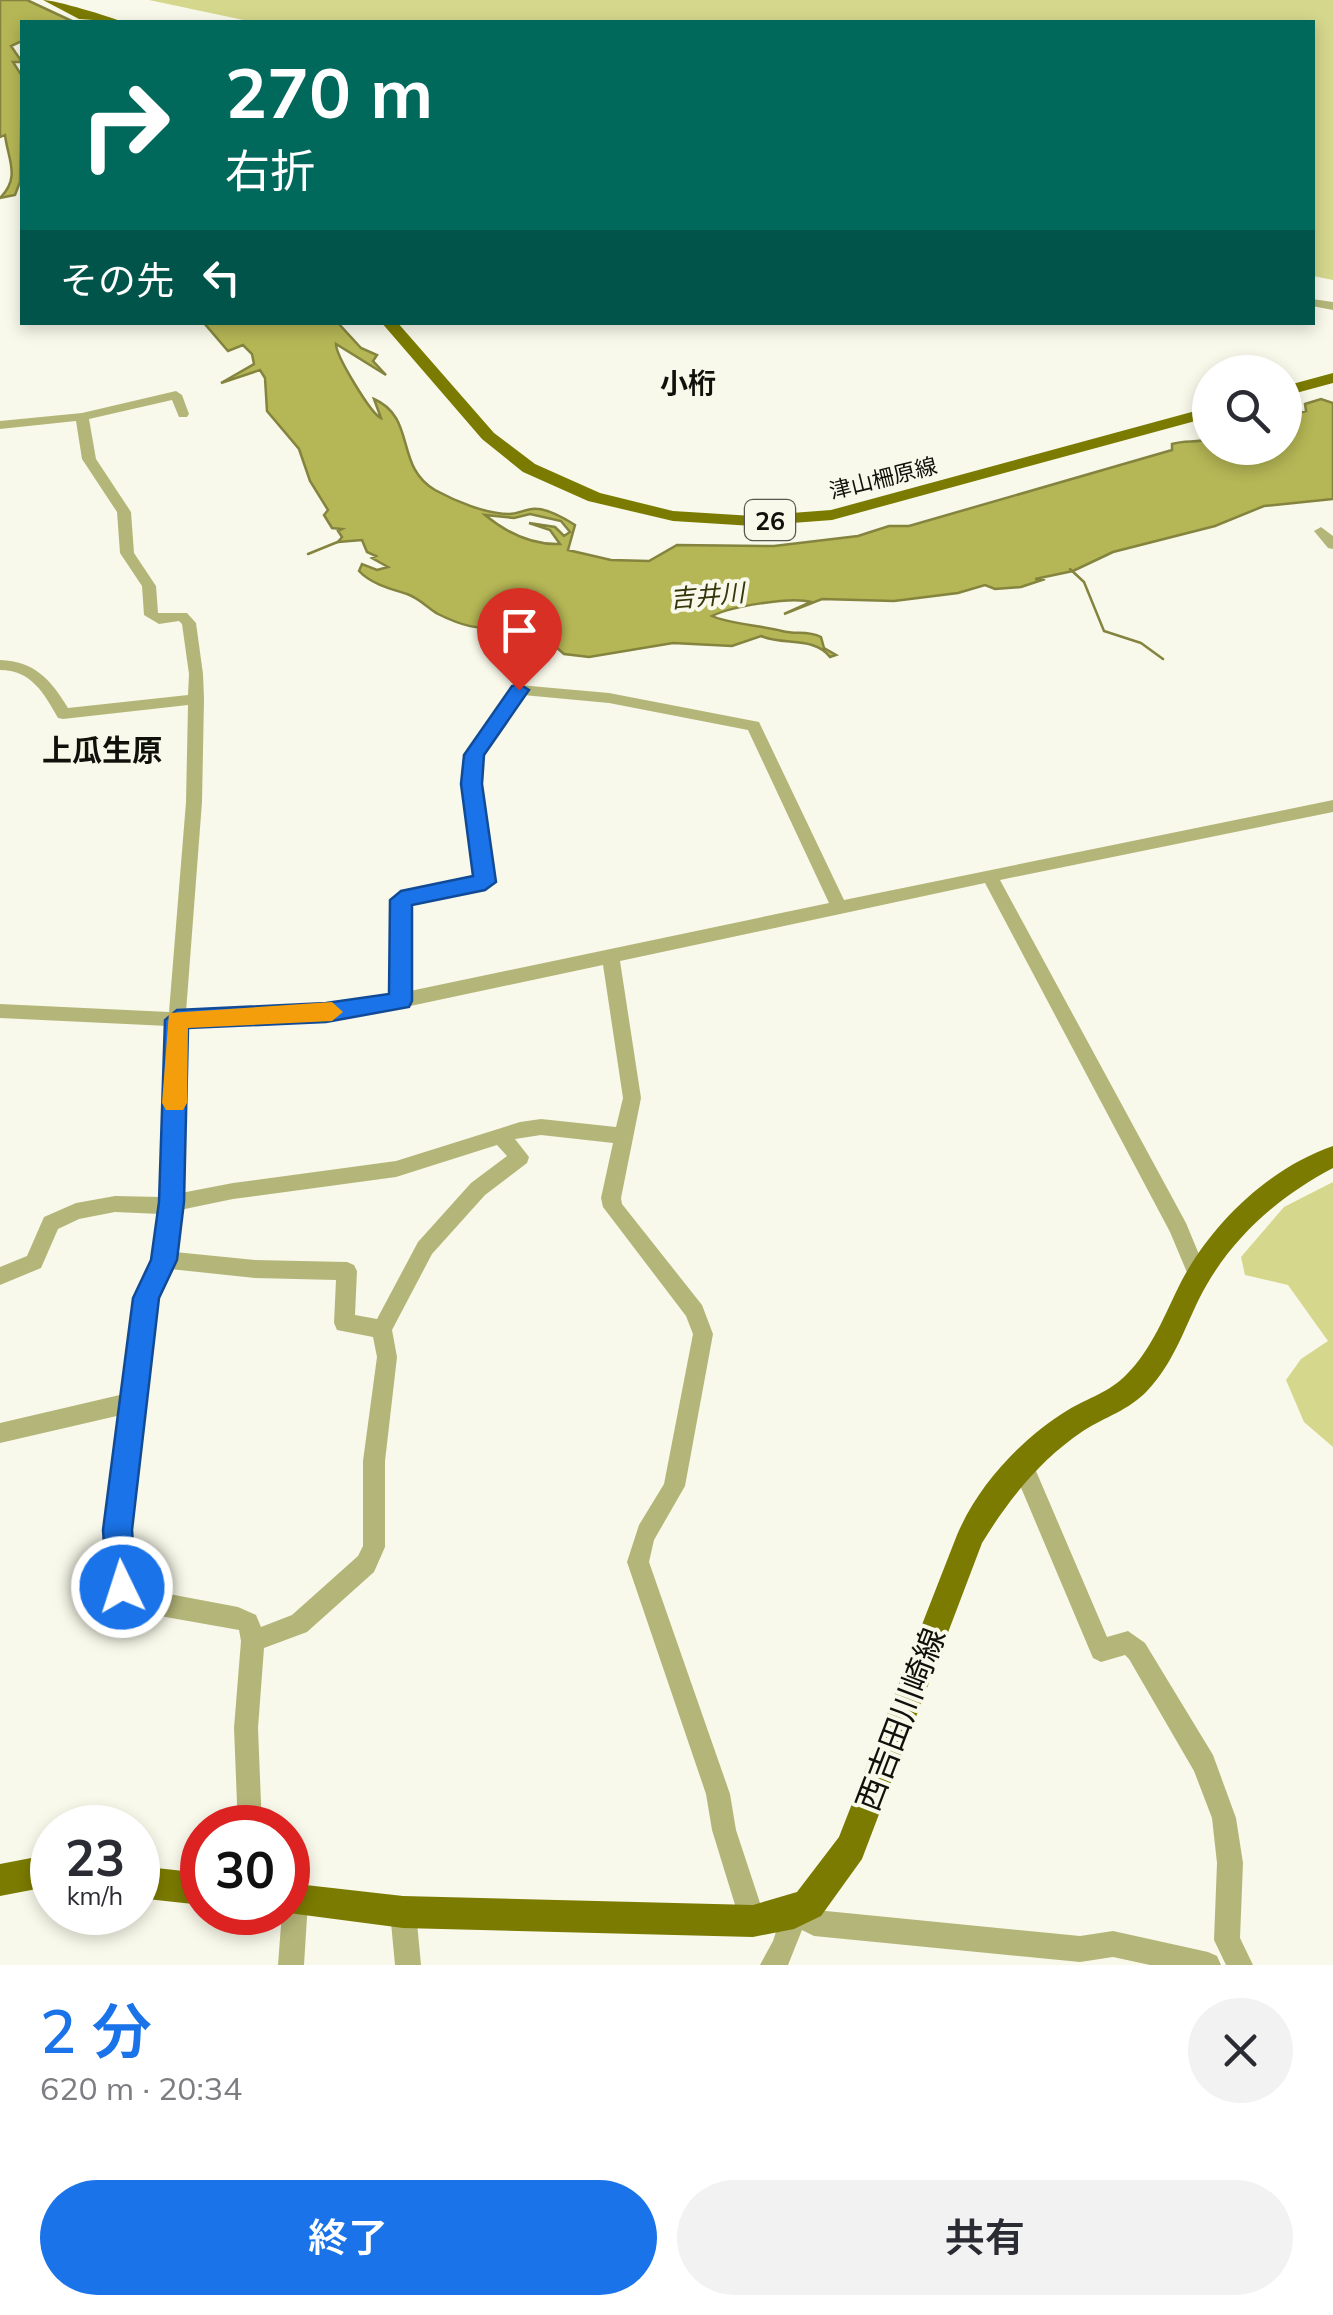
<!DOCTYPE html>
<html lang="ja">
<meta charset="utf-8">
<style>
:root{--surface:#fff;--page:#f2f2f3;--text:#2b2b33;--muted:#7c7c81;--accent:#1a73e8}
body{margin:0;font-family:Mulish,"Noto Sans JP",sans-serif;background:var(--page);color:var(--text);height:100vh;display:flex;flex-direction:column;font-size:38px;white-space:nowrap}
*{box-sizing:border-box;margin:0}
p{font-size:32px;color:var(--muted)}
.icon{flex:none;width:55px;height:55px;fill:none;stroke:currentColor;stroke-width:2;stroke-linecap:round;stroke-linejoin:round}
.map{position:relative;height:1965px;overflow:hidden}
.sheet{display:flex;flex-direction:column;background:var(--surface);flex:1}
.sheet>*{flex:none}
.guide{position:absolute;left:20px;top:20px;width:1295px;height:305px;border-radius:0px;box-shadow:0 5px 15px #0003;background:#00695c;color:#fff;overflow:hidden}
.buttons{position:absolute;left:1192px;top:355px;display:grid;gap:20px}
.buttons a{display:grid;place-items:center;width:110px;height:110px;border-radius:50%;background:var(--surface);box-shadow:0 5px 15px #0003;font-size:50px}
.speed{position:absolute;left:30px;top:1805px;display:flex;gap:20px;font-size:50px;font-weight:700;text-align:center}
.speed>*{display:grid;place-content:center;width:130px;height:130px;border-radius:50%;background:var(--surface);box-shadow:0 5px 15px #0003;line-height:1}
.speed small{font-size:25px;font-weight:400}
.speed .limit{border:15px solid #d22;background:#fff;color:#111}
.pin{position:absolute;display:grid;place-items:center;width:85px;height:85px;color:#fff;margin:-102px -42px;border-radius:50% 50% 50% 0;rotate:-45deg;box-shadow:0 0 10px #0007}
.pin .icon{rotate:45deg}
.me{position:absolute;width:110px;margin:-55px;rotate:356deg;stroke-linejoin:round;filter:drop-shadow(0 0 8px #0008)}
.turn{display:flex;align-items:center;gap:35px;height:210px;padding:0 40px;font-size:45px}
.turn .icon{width:130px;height:130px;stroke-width:2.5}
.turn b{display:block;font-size:70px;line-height:85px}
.then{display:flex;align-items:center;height:95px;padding:0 40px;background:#0003;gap:20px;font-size:38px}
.round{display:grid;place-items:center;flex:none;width:105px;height:105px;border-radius:52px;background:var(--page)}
.overview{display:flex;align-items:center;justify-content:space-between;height:170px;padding:0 40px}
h1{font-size:60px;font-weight:600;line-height:75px;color:var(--accent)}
.button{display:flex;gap:20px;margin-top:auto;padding:20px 40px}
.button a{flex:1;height:115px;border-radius:60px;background:var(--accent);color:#fff;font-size:40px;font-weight:600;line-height:115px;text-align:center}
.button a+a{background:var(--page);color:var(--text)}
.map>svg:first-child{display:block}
.green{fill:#d5d78d}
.water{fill:#b5b655;stroke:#84843f;stroke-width:2.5;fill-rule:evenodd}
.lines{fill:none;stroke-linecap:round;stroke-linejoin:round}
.stream{stroke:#84843f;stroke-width:2.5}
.minor{fill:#b4b679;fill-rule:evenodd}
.major{fill:#7b7b01;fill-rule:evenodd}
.route{fill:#1a73e8;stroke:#114b97;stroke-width:2.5}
.slow{fill:#f59e0b}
.labels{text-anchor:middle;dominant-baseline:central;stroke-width:8;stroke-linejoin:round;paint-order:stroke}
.far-street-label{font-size:22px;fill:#11110c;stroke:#f8f9ea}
.shield{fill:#f8f9ea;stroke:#56574f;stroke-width:2.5}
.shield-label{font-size:25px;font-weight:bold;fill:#11110c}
.far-water-label{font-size:25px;font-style:italic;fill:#36360c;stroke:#f8f9ea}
.far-quarter-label{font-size:28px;font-weight:bold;fill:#11110c;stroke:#f8f9ea}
.neighbourhood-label{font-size:30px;font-weight:bold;fill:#11110c;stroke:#f8f9ea}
.near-street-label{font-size:32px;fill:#11110c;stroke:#f8f9ea}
</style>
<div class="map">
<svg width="1333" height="1965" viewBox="0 0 1333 1965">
<rect width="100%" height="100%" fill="#f8f9ea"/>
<path class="green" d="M149,0H1333V280L1313,276L1312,22H253Z
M1333,1182V1447L1304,1422L1286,1380L1301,1359L1328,1341L1288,1285L1245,1275L1241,1257L1284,1207Z"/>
<path class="water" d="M0,0H27L74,22H22V41L11,46L22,62H13L22,76L20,182L15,195L0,198C21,177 8,160 5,135L0,137Z
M204,323H338L361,348L377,355L373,361L386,375L336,344C336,356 371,414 381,418L374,399C417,418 394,466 435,490C455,501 486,514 509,514C517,514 524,510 532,509C546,507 564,518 575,525L568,550L611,560L649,561L677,545L774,546L858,536L889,526H909L1172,450V444C1185,440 1196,443 1210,439V448H1285V417L1306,411L1305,404L1321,399L1333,403V499L1264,506L1215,526L1113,552L1073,571L1035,579H1045L1021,587L995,589L985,585L958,593L894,601L822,599L784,614L811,602C791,596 730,607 712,616C726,623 763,626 782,631C796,635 807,630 821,637L824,648L836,655L830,657C814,636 783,646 761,636L732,646L673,643L589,657L564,654L548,640L546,647L527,652L522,646L508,645L514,634L502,627C480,631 460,625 438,614C429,609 419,598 407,594C391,589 371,584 359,571L362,564L377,570L388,567L372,558L376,556L367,552L362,540L338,542L342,537L338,531L342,529L332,528L324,515L328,510L310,481L299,449L267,411L265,378L260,370L221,383L254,364L252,354L243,345L228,351ZM530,514L561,521L570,532L564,536L555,527L529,523L550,530L560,544C533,545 507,533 485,515L514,518Z"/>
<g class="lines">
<path class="stream" d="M308,554L340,541
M1070,569L1084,582L1104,631L1141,643L1163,659"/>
<path class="minor" d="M1312,299L1333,302V310L1312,306Z
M176,391L182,395L189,414L187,417H179L172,400L89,419L96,459L131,512L134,553L156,586L158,613H187L196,623L203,674L204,699L202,802L186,1012L325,1005L392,994L393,900L401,894L476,878L464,784L466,755L514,686L519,685L609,693L759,722L844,900L1333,800V812L1000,880L1186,1223L1208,1276L1205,1282L1198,1285L1191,1282L1170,1232L985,883L620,961L641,1098L621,1198L622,1204L702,1305L713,1334L685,1486L654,1540L649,1562L730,1794L736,1830L766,1921L762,1930L753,1934L744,1930L740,1921L712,1830L706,1794L627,1562L639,1525L664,1484L693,1334L686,1316L603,1207L601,1198L613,1143L541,1135L515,1139L529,1157L527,1163L485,1195L432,1254L392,1330L397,1357L385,1461V1547L374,1572L307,1632L264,1648L258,1728L262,1828H238L234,1728L241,1641L239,1630L126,1610L118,1607C94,1549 114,1476 121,1415L0,1443V1423L124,1394L136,1298L154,1260L160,1214L115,1212L79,1219L58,1229L41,1268L0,1285V1267L27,1256L44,1217L76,1203L115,1196L161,1197L168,1026L0,1018V1004L169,1012L186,802L188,705L63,719L58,718C44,693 31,670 0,670V660C35,661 51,680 68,708L188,695L189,674L182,624L179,621L159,624L144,615L142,586L120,553L117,512L82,459L76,421L0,429V421L82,413ZM523,695L609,703L748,730L829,903L410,991L409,904L485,888L493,882L480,784L482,756ZM603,965L623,1098L616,1127L541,1119L520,1122L396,1161L233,1183L181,1193L186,1026L325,1019L401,1008ZM497,1145L507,1156L471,1183L418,1242L377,1319L355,1315L357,1271L354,1265L347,1262L255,1260L175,1252L180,1210L233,1199L396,1177ZM170,1269L255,1278L336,1280L334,1323L337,1330L373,1337L377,1357L363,1461V1546L358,1556L292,1615L261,1627L256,1615L238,1607L132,1587L129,1530L156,1298Z
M1321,527L1333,536V549L1328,548L1314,531Z
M1022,1454L1030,1457L1107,1637L1128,1631L1145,1643L1213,1755L1236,1818L1243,1863L1240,1938L1253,1965H1226L1214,1940L1217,1863L1212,1818L1194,1771L1129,1659L1125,1655L1101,1662L1093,1658L1011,1464L1014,1457Z
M295,1888L304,1892L308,1901L304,1965H278L282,1912H288V1891Z
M403,1899L412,1903L416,1912L421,1965H395L390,1912L394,1903Z
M794,1900L816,1910L1080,1936L1113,1931L1208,1952L1217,1956L1221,1965H1150L1113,1957L1080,1962L814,1936L802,1930L788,1965H760L773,1941L785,1904Z"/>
<path class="major" d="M43,0C55,0 112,17 122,22L79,19Z
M381,322H397L494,433L535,464L600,493L673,511L753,516L831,510L1210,407V417L832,520L753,526L673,521L588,501L523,472L482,439Z
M1333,373V383L1285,396V386Z
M1333,1146V1168C1276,1198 1228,1241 1199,1299C1184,1330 1172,1365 1147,1391C1129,1410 1105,1417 1083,1431C1040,1460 1009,1499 982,1543L862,1859L821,1916L794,1929L753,1937L403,1928L281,1912H288V1883L403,1896L753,1905L797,1892L839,1837L957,1535C978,1485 1022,1438 1068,1410C1088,1398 1110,1392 1127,1374C1152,1349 1165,1314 1181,1282C1212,1223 1269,1168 1333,1146Z
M52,1854V1886L0,1896V1864Z
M138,1866L202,1873V1905L138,1898Z"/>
</g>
<path class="route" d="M519,684L529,690L484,755L482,784L496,882L485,890L412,905V1001L409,1007L326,1022L188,1028L184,1202L177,1260L159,1298L132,1530L136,1587L132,1597L122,1601L111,1597L107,1587L103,1530L133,1298L151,1260L159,1202L165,1020L177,1010L326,1003L389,994L390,900L401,891L473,876L461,784L464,755L512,686Z"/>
<path class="slow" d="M332,1002L343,1012L332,1021L188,1028L187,1103L183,1110H166L162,1103L169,1013Z"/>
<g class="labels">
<g class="far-street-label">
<text transform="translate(883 478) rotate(-14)">津山柵原線</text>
</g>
<rect class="shield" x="745" y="500" width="50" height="40" rx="8"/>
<g class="shield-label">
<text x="770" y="520">26</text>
</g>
<g class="far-water-label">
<text transform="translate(707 595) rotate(-5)">吉井川</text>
</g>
<g class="far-quarter-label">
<text x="688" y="382">小桁</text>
</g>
<g class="neighbourhood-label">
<text x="102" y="750">上瓜生原</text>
</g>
<g class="near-street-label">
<text transform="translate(900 1719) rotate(-69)">西吉田川崎線</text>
</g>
</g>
</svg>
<div class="buttons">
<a><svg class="icon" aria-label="search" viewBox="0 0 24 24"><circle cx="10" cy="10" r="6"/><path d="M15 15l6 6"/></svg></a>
</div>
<div class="speed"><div>23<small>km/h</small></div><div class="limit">30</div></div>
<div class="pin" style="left:519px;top:690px;background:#d93025"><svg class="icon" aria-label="arrive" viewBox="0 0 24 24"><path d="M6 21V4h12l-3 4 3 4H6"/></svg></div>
<svg class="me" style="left:122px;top:1587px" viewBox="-20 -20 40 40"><circle r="17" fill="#1a73e8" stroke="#fff" stroke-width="3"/><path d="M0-11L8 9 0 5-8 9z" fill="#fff"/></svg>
<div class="guide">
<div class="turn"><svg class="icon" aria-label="right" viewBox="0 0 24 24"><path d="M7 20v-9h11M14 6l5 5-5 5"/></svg><div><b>270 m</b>右折</div></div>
<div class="then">その先<svg class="icon" aria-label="left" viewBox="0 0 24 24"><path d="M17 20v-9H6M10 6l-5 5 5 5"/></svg></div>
</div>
</div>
<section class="sheet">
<div class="overview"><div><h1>2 分</h1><p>620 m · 20:34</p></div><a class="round"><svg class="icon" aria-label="close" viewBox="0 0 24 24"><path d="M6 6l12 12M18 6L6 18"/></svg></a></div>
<div class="button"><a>終了</a><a>共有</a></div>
</section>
